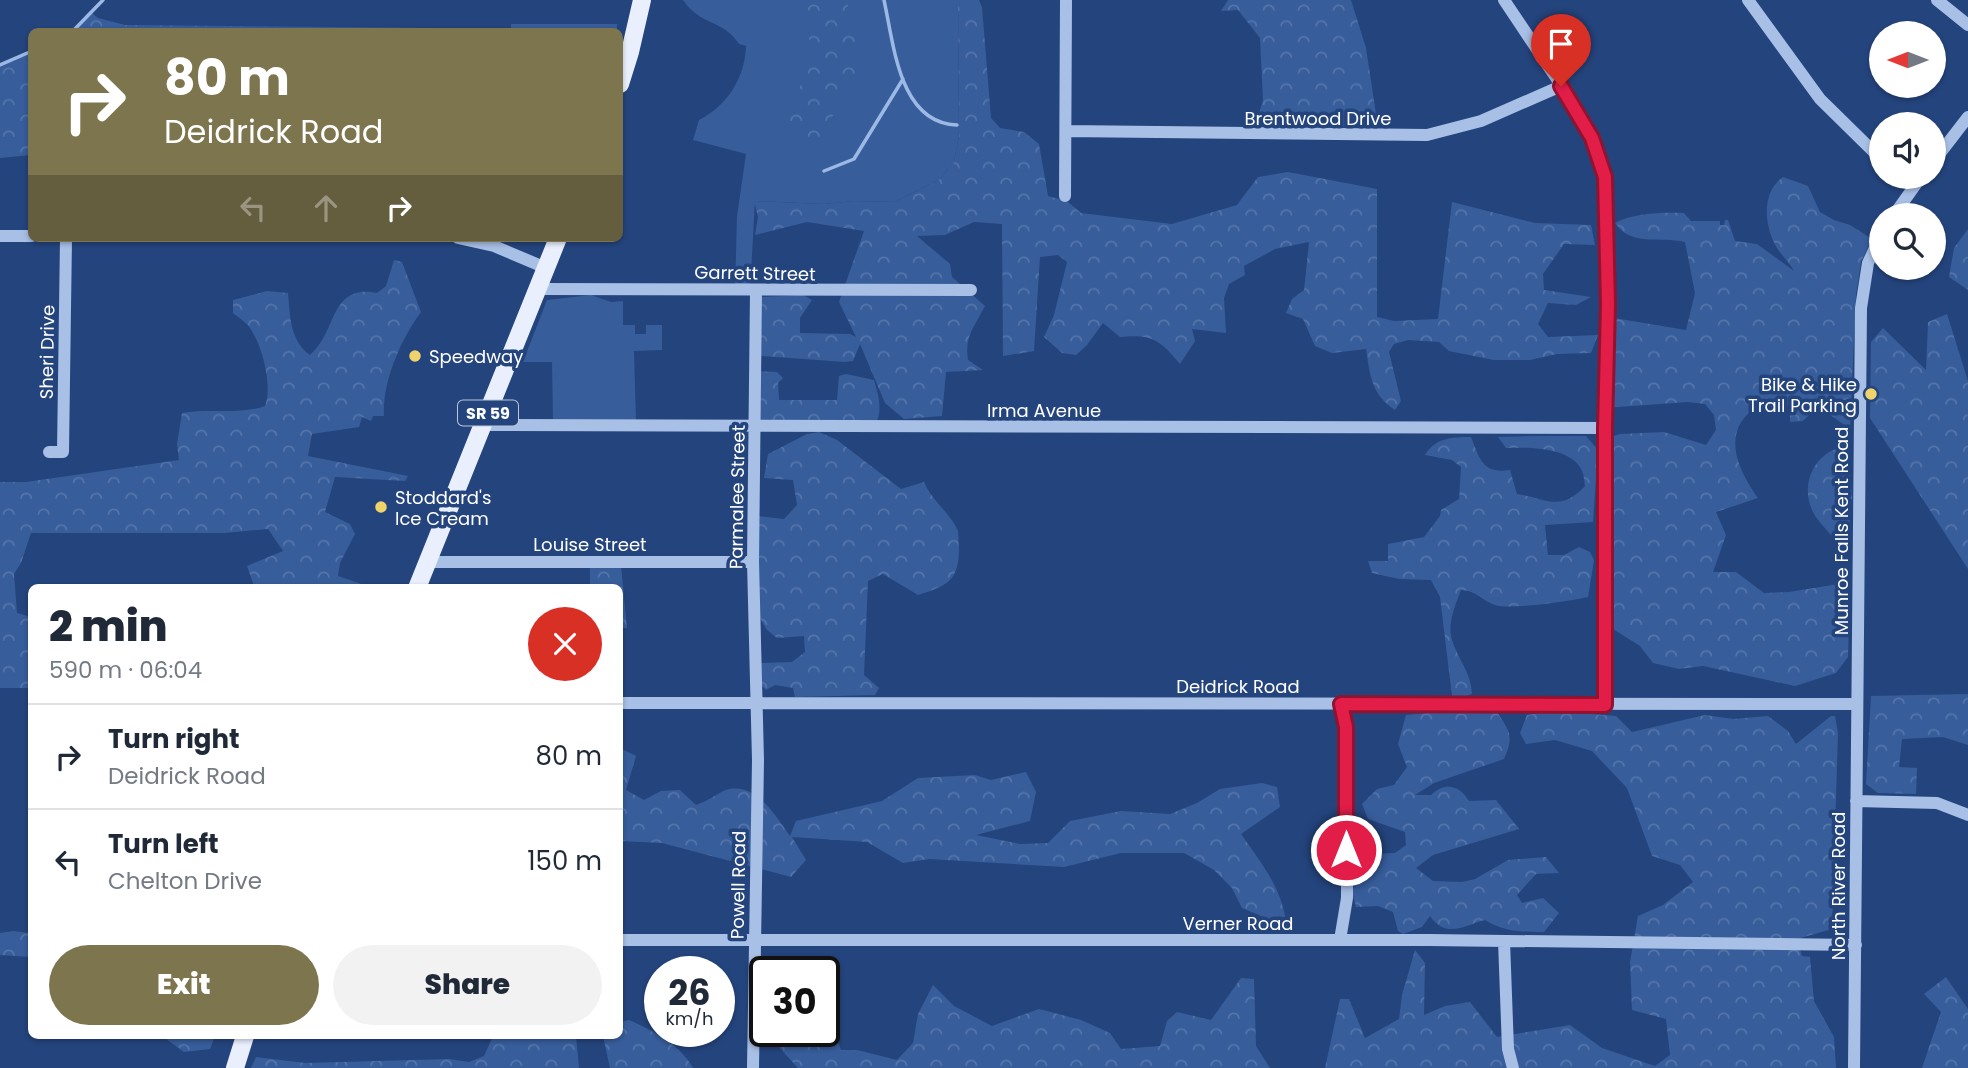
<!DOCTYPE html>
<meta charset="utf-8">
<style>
:root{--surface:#fff;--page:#f2f2f3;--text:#1f2937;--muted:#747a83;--line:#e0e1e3;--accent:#7d754e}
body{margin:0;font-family:Poppins,sans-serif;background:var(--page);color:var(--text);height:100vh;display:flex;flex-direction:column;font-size:26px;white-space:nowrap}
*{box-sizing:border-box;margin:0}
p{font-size:23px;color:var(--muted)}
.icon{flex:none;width:38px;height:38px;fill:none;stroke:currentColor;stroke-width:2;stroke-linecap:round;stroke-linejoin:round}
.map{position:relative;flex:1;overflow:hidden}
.details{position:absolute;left:28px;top:584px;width:595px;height:455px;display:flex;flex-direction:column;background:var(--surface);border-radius:10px;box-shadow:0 2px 5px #0004}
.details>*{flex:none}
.banner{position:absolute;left:28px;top:28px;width:595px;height:214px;border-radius:10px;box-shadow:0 2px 5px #0004;background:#7d754e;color:#fff;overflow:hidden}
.needle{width:46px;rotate:270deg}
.buttons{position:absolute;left:1869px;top:21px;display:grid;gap:14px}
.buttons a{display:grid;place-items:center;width:77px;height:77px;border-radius:50%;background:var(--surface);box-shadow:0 2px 5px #0004;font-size:35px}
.speed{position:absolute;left:644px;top:956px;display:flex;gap:14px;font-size:35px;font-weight:700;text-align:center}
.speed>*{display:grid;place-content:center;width:91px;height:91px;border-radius:50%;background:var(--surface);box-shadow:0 2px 5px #0004;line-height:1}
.speed small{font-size:18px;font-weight:400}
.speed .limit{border:4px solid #111;border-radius:10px;background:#fff;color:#111}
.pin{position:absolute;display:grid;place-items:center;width:60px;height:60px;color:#fff;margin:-72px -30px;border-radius:50% 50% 50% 0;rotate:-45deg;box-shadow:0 0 7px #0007}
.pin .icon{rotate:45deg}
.me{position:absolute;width:77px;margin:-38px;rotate:0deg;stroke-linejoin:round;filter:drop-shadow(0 0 5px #0008)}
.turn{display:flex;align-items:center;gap:24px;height:147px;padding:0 21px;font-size:32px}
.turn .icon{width:91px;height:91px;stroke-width:2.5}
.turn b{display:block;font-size:49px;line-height:60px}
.lanes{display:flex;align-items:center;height:66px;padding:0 21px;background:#0003;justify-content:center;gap:35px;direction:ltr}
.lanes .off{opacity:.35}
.round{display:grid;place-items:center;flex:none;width:74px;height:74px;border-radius:37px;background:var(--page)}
.headline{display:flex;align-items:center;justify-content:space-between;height:119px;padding:0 21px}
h1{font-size:42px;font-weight:800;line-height:52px}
.primary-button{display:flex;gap:14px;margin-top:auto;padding:14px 21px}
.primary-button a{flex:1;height:80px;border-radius:42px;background:var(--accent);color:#fff;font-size:28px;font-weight:800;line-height:80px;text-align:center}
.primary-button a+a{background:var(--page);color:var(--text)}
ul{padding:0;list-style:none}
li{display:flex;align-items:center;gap:21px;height:105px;padding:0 21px;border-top:2px solid var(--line)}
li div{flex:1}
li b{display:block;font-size:26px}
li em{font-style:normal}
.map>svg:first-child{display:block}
.green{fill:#375d9b}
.forest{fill:url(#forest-crowns)}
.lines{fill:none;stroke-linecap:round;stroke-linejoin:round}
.stream{stroke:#9cb9e6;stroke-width:3.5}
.minor{stroke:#a8bfe6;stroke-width:12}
.major{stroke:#e9effd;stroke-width:18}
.route-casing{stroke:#92132f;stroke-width:18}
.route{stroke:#e11d48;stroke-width:12}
.poi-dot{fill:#f0d36b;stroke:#24447d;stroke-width:2.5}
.labels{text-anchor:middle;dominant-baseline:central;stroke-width:7;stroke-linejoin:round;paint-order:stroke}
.shield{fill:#24447d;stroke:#bdc7d8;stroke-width:2}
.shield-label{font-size:16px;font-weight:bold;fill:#fff}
.street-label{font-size:18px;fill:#fff;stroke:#24447d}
.poi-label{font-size:18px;fill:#fff;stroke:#24447d;text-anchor:start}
</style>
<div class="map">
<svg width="1968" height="1068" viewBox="0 0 1968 1068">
<defs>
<pattern id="forest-crowns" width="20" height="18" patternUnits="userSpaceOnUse" patternTransform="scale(1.75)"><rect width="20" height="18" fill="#375d9b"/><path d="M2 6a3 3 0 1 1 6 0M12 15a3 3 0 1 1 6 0" fill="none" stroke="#5575aa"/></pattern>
</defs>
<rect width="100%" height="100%" fill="#24447d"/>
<path class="green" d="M683,0H958L959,136L954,162L940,179L895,202L854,201L824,204L755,201L750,291H735L737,216L746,154L693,140L699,120C727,106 745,78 746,46L739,44C723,19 700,26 683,0Z
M511,24H617V31H511Z
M591,295L611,302L623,301V325H635V334H646V325H662V350L634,351L636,421L553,420L552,362H523L547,300Z"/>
<path class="forest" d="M806,0H847L849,9L858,18L859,31L853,46L857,77L821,135C812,145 803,142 791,140L780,126L782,113L790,110L810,63V41L800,19Z
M958,0H979L982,7L991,118L1000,128L1024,132L1039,144L1048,196L1067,201L1081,213L1172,224L1237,205L1258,177L1288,172L1377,189V317L1394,321L1438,319L1452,202L1535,223L1591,225L1595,245L1564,244L1543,274L1544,290L1591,297L1576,305L1548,303L1538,324L1548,337L1598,335L1591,353L1557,354L1530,360H1494L1449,351L1439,342L1408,340L1394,344L1389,352L1401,401L1395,410C1371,394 1370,375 1366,349L1332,353L1315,346L1303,319L1286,313L1292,299L1304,290L1309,242L1275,249L1244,266L1245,275L1229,284L1224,298L1226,333L1192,329L1195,341L1180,364C1160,340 1152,334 1120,337L1103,323L1087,345L1076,355L1062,353L1044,337L1054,315L1067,262L1058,255L1040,257L1034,351L1003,356L1002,224L974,222L945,235L917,236L950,264L952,277L985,306C975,326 964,336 968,360L983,370L946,372L942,416L904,419L885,403L860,344L853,361L845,362L761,356L760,297L803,295L812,300L800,318V333L850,334L856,337L839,302L864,231L807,222L755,235L758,217L754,201L824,204L854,201L895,202L940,179L954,162L959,136Z
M1228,0H1351L1366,48L1378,127L1255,126L1263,100L1260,38L1238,10L1221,11Z
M91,12L98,18L125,25L429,28L438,31H72Z
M31,50V155L0,158V64Z
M1783,177L1808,186L1820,212L1834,220L1850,225L1872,239L1861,262L1856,295L1850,429L1818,406L1803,421L1790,422V403L1781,414L1751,411C1721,436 1740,473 1758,498L1716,512L1726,535L1713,572H1736L1764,593L1789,592L1845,583L1849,619L1848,657L1836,673L1795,686L1703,666L1679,669L1653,663L1640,646L1605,624V439L1620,434L1664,432L1706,445L1716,430L1714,415L1705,404L1687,402L1605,408L1608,317L1686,330L1695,293L1685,242C1660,236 1631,247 1615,223C1632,213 1665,212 1684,213L1691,221H1720V225H1724L1725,220H1728L1735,241L1757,244L1794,271C1790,263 1782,256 1777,248C1764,227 1761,192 1783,177Z
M1968,229V290L1949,277L1954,248Z
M394,260L402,262L421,312C401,339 382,382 384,416H373L371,421L362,417L359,427L312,434L308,456L408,476L405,481L335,477L325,512L350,524L355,534L340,563L338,576L373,588L254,586L247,566L283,551L268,529L225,533H31L21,563L14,574L17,613L31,617V688H0V482H26L179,460L177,444L182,413C210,408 239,415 265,406C273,386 262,345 250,328C246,322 238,317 233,313V300L267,291L288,293C290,316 290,341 310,355C338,331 329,284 377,293L386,286Z
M1947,314L1968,381V569L1870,418L1871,342L1883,328L1926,370L1928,322Z
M756,371L777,372L783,378L778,383L779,400H837L839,376L846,374L874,380C878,394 883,409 876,423L755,427Z
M819,432L837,440L901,489L924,482C932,501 951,514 958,531C959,535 958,543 959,548C959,580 948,586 918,595L883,574L868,581L864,675L879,688L875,695L795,697L793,688L775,685L766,690L760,684V663L792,662L805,652L804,636L777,638L767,630L758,615V516L784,519L797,505L793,480L764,478L768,454L807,434Z
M1539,436H1586L1598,450L1593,522L1545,525L1548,555H1564L1579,547L1590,552L1594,560L1588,597C1570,601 1511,610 1495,605C1481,600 1477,591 1461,590C1455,606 1446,626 1453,643C1460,662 1471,673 1472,694L1461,698L1452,696L1440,597L1431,580L1399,579L1372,573L1368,561H1388V544L1424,537L1440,516L1441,510L1459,499L1461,467L1452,460L1425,455C1435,438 1452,437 1471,437C1480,459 1482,474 1510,470L1517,494C1546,498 1560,513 1585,486C1584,481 1584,473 1581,469C1570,447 1527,447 1506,448L1498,437Z
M1844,447L1848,448L1852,496L1848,541L1841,548C1834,536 1818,523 1813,512C1799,485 1815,451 1844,447Z
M621,566L627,628H620V588H590V567Z
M1968,694V745L1943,737L1902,739L1899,767L1917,768L1916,794L1878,793L1866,784L1871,696Z
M1494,707C1507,729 1516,733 1504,759L1434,783L1415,795H1431C1445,782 1459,785 1469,801L1496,800L1519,829L1433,855L1416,868L1433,881L1462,882L1475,879L1508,860L1546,857L1559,873L1536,874L1517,895L1522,903L1543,898L1559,913L1544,932C1522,932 1504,932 1485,920C1463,926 1446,939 1430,916L1422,927L1403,934L1398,931L1393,912L1378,906L1356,907L1352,891L1371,854L1395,853L1406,845L1405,832L1368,819L1362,804L1377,789L1394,785L1407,767L1398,744L1406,715Z
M1554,711L1616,716L1632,732L1705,715L1733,719L1768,716L1788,731L1796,744L1831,716H1835L1838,733L1832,929L1797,939L1802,956L1810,957L1814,1001L1834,1037L1836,1068H1325L1340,999H1349L1365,1038L1399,1019L1402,995L1415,950L1425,963L1424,1015L1445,1006L1470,1002L1497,1037L1570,1025L1602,1048L1655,1066L1670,1055L1666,1019L1632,1010L1630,962L1638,916L1663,905L1693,882L1680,865L1652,856L1627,788L1592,751L1555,740L1526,744L1520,733L1527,715Z
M620,748L636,756L626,790L644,800L661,791L680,790L696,805C708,801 718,793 726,790C756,781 776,817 790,836L796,821L882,801L918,778L975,775L991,780L1026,772L1036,792L1030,821L976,835L1020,844L1048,843L1070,821L1121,811L1170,814L1197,803L1220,789L1262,783L1277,787L1280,807L1241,834C1260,861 1281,887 1286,921H1273L1242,908L1232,888L1214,870L1184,853H1121L1064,867L929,859L903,863L867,842L792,837L806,860L791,877L662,843L620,841Z
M13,931L31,933V957L0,955V933Z
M795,956L829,957L831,1023L841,1050H857L897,1060L913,1043L918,1014L933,985L954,1006L992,1026L1039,1009L1081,1020L1110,1033L1121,1049L1160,1046L1167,1021L1177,1012L1211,1020L1241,978L1254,979L1256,1046L1270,1068H798L777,1045L792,1031H824V971H794Z
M1946,977L1968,1009V1068H1922L1941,1012L1924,994Z
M629,1020C652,1030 681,1045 693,1068H610L603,1036H620V1022Z
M162,1036H215L210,1049L184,1052Z
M493,1036H576L579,1068H251L256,1057L305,1063L449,1059L469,1062L484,1056Z"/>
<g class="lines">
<path class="stream" d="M884,0C894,45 899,123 957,125
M72,32L103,0
M0,65L32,51
M824,171L854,159L903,79"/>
<path class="minor" d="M1504,0L1577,109L1593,138L1605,177L1608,305L1605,428V705
M1748,0L1820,99L1881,159
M1937,0L1968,25
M1066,131L1427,135L1481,121L1561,86
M1934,161L1968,117
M1065,196L1066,0
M1894,215L1921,177
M0,236H32
M458,238L494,246L546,268
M538,289L971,290
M483,425L1605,428
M49,452H63L66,238
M428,562H753
M620,703L1857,704
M1856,801L1937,803L1968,815
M620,940H1429L1856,945
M1340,940L1347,898V727L1341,704
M1504,941L1508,1049L1513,1068
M753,1068L758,760L753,562L756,291
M1854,1068L1861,308L1868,263L1881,235"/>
<path class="major" d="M620,84L630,52L642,0
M417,588L558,238
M235,1068L245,1036"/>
</g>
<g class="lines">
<defs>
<path id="route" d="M1346,850V727L1341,704L1605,705V428L1608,304L1605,177L1592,138L1561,86"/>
</defs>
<use href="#route" class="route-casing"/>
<use href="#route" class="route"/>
</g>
<g class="poi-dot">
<circle cx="415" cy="356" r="7"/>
<circle cx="1871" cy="394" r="7"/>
<circle cx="381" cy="507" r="7"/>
</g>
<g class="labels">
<rect class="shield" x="458" y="400.5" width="60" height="25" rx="5"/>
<g class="shield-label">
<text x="488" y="413">SR 59</text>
</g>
<g class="street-label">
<text x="1318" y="118">Brentwood Drive</text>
<text transform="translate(755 273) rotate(1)">Garrett Street</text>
<text transform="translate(47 352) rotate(-89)">Sheri Drive</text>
<text x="1044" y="410">Irma Avenue</text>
<text transform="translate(737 497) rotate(-89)">Parmalee Street</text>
<text transform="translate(1841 531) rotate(-90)">Munroe Falls Kent Road</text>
<text x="590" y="544">Louise Street</text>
<text x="1238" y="686">Deidrick Road</text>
<text transform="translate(738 885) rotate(-89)">Powell Road</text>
<text transform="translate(1838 886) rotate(-90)">North River Road</text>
<text x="1238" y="923">Verner Road</text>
</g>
<g class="poi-label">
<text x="429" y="356">Speedway</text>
<text x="1857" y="384" text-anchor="end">Bike &amp; Hike<tspan x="1857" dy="21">Trail Parking</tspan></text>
<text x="395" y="497">Stoddard's<tspan x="395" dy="21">Ice Cream</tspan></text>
</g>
</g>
</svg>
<div class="buttons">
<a><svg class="needle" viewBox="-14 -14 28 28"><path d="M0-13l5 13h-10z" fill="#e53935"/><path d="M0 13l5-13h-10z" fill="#747a83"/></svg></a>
<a><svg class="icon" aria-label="sound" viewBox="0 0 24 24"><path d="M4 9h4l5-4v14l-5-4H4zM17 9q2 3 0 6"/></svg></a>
<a><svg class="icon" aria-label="search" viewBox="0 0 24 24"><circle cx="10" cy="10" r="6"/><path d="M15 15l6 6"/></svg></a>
</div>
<div class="speed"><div>26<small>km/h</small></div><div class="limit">30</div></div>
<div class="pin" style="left:1561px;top:86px;background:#d93025"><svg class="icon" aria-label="arrive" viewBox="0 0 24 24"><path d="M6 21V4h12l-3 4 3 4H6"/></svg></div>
<svg class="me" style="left:1346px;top:850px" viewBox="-20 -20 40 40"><circle r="17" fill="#e11d48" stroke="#fff" stroke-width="3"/><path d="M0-11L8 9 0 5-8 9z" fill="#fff"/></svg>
<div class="banner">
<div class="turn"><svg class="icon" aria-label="right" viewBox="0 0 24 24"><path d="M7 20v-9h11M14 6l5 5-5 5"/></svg><div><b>80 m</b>Deidrick Road</div></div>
<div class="lanes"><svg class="icon off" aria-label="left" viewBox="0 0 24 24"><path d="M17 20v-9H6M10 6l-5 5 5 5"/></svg><svg class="icon off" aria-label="ahead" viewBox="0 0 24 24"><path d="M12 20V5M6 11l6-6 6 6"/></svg><svg class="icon" aria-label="right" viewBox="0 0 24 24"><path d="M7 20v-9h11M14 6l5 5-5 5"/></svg></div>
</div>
<section class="details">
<div class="headline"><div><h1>2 min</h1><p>590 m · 06:04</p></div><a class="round" style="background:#d93025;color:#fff"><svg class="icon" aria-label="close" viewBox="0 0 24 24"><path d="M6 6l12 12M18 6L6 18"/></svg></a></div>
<ul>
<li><svg class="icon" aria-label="right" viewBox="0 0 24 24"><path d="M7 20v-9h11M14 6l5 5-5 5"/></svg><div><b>Turn right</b><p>Deidrick Road</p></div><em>80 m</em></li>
<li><svg class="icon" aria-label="left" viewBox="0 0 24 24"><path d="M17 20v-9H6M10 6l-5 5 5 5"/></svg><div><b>Turn left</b><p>Chelton Drive</p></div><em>150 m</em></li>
</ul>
<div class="primary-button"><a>Exit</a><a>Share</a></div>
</section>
</div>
